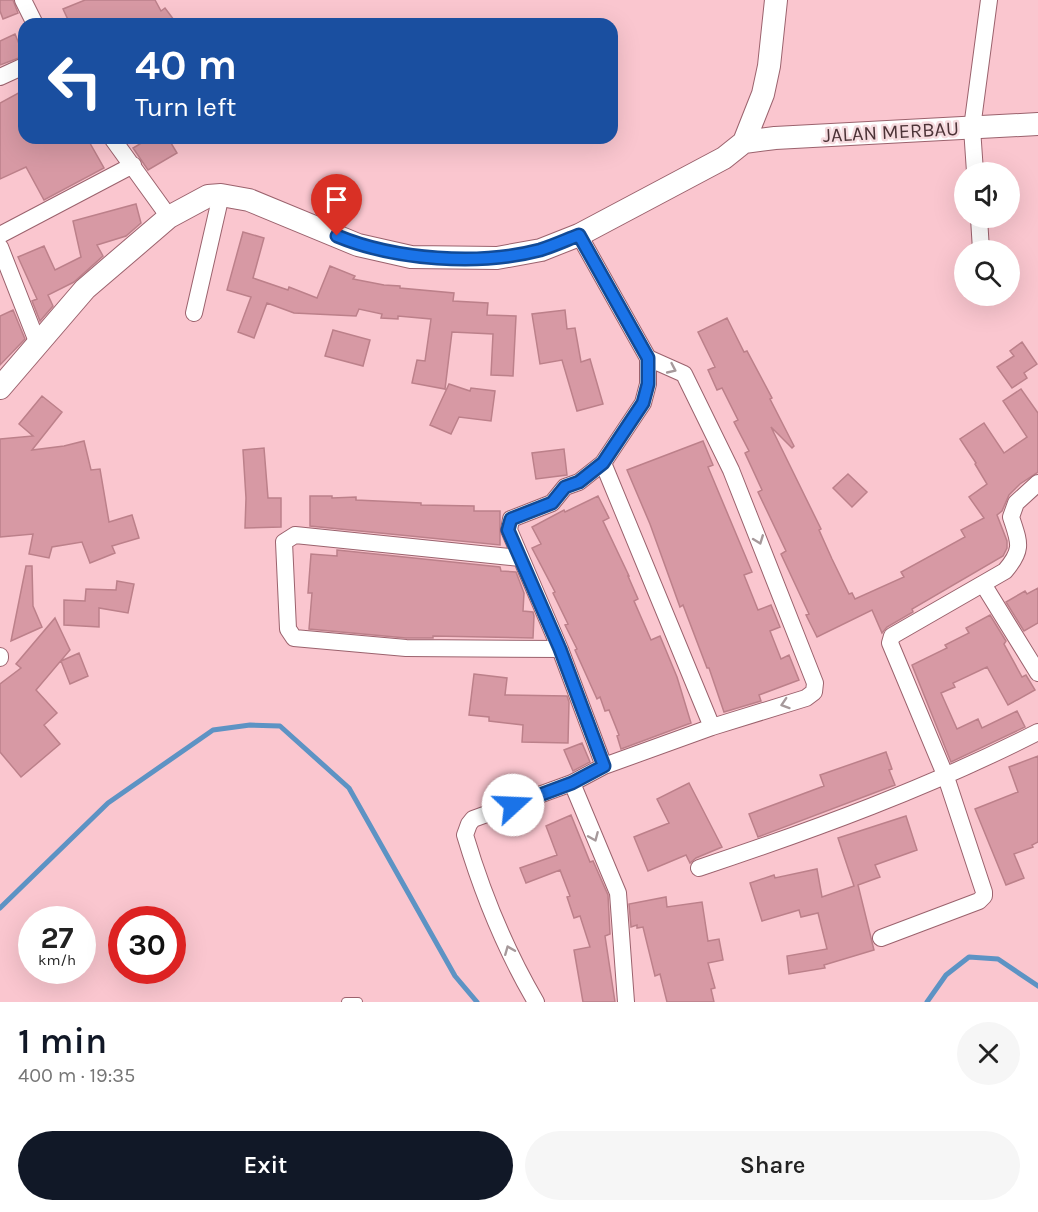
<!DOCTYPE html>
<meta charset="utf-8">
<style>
:root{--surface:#fff;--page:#f6f6f6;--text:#222;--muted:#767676;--accent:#111827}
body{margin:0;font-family:Karla,sans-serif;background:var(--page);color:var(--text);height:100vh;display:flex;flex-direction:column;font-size:22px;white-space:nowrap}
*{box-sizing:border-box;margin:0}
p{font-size:20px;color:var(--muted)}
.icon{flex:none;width:33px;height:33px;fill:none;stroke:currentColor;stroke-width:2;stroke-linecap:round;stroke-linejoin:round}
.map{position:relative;height:1002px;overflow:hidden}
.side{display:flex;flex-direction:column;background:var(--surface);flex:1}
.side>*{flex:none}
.top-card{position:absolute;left:18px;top:18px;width:600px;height:126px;border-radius:18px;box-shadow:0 6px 24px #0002;background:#1a4fa0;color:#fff;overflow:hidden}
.controls{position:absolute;left:954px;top:162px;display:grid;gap:12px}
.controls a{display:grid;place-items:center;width:66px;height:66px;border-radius:50%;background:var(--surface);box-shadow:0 6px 24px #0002;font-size:30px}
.speed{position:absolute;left:18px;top:906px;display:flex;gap:12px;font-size:30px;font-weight:700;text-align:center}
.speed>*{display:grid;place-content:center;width:78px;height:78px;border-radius:50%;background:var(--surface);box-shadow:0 6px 24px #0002;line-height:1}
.speed small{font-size:15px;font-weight:400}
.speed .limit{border:9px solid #d22;background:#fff;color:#111}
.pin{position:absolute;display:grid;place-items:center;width:51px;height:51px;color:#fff;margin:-62px -26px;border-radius:50% 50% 50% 0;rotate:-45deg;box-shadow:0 0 6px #0007}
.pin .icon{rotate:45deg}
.me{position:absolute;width:66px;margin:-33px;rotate:70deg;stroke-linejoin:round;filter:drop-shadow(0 0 4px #0008)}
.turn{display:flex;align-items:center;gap:21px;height:126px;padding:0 18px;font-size:27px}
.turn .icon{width:78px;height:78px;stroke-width:2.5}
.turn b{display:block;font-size:42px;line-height:51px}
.round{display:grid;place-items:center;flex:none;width:63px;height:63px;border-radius:32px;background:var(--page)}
.head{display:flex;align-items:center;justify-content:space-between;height:102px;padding:0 18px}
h1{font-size:36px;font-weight:600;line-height:45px;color:var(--accent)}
.button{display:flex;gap:12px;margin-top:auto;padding:12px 18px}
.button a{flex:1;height:69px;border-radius:36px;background:var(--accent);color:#fff;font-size:24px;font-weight:600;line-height:69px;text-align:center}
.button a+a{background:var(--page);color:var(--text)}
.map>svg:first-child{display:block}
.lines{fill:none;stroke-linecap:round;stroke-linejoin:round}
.stream{stroke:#5d93c4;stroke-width:5}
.building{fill:#d799a4;stroke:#bc808a;stroke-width:1.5}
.lane-casing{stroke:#9b626d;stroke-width:10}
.street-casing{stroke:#9b626d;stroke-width:18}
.secondary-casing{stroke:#9b626d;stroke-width:24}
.lane{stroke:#fff;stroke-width:8}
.street{stroke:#fff;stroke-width:16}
.secondary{stroke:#fff;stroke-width:22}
.oneway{stroke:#a6999b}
.route-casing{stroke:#114b97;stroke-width:15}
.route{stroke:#1a73e8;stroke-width:10}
.labels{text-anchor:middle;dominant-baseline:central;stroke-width:5;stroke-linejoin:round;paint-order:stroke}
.street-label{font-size:20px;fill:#4c3337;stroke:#f6dbdf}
</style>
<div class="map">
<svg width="1038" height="1002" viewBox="0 0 1038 1002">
<rect width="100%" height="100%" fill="#fac6cf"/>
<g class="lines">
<path class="stream" d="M0,908L108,803L213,730L250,725L280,726L349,788L455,976L477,1002
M927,1002L946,975L969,957L998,959L1038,986"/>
</g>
<path class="building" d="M0,0H13L18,13L3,19L0,11Z
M85,0H155L161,11L165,8L177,24H70L63,9Z
M15,34L24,56L0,65V41Z
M24,90V138H87L104,168L44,200L26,167L0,179V103Z
M150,138H168L177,153L148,170L133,148Z
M136,204L141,223L126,236L97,245L103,256L74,282L48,295L53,306L40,321L32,301L37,299L18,257L44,246L55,270L81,257L73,221Z
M243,232L264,238L253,278L288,290L289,287L317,298L330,266L355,276L353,279L384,285L400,286V288L454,293L453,301L488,303L487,315L516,316L513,376L491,375L493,334L452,332L445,389L412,383L417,360L425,361L431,319L398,316V319L381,318L382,314L359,309L356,316L294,313L267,303L254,338L238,332L251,297L227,290Z
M13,310L25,339L0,365V316Z
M565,310L567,329L575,328L581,362L590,359L603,404L577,411L562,360L540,364L532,314Z
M727,318L744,352L747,351L772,398L770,399L794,446L792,448L771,427L821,529L819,530L832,559L849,594L852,593L855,599L904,577L901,572L965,537L961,530L984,518L969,497L987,484L975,464L976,463L960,439L984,423L1004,453L1027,437L1003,401L1021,389L1038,413V472L1020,484L1009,495L1002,511L997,515L1007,541V548L1003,556L912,609L913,612L887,627L882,633L872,610L817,637L806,615L809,614L781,554L786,551L758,492L762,490L745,453L749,451L734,422L738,420L722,388L717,390L708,370L715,367L698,332Z
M333,330L370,340L363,366L325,356Z
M1022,342L1037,364L1024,373L1027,378L1012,388L997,367L1014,356L1010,351Z
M449,384L470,391L471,388L495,391L491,421L459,417L451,434L430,425Z
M42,396L62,412L32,450L64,446L84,441L91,470L100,469L109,522L132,515L139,538L112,546L115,553L90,563L82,542L52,547L49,558L29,554L33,534L0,537V439L33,436L19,424Z
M703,441L713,465L708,467L752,572L744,575L758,610L771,605L780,627L770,631L781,659L789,655L799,680L759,695L761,701L724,712L709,668H707L683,605L680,607L650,524L627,470Z
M264,448L268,498H281V527L245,528L246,498L243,450Z
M564,449L567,475L536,479L532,453Z
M848,474L867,492L852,507L833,488Z
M310,496H332V498L356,497V500L421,503V505L474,506V511H500V545L310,526Z
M598,496L609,518L603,521L629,576H628L638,599L634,601L651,640L660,636L677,677L691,723L621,749L617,736L619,735L609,710L605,711L600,697L597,699L575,650L577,649L565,625L568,624L553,593L555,592L532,548L541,544L532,527L564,510L565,512Z
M337,550L500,567L501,571L516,572L524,593L523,611L533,612L534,616L533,638L433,636V638H406L309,629L312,593H308L311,554L337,556Z
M26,566H32L33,606L42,627L11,641Z
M117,581L134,584L128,613L99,608V627L64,625V600L85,601L86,589L116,590Z
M1038,588V623L1024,631L1006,602L1025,591L1027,594Z
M990,615L1006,641L1004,644L1022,677L1026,675L1035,690L1008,705L987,667L953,683L955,687L941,693L957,729L978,719L982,728L1017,711L1025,727L951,762L912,665L947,648L945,645L969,633L966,628Z
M55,618L70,650L36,690L57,713L44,725L60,744L21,777L0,752V684L21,668L16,664Z
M79,653L88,676L70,684L61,661Z
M474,674L507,678L505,695L567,696L569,702L568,743L522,742L523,725L489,721V717L469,715Z
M582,743L590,762L573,771L564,750Z
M886,752L892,769L889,770L895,785L758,837L749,814L824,786L820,775Z
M1038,756V842L1032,845L1033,847L1014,854L1024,878L1006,885L975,809L1018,792L1009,767Z
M689,783L722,847L696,858L690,863L686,855L648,871L634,837L669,823L657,799Z
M571,815L590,862L593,861L608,895L610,934L605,936L615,1002H583L574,950L590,947L580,916L574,918L567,897L570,896L560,870L526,883L520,868L557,855L546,826Z
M906,816L917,850L875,865L880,877L858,885L874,950L824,965L825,968L789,974L787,956L827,949L818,913L801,917L799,910L762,921L750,883L774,875L775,878L817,869L822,897L854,886L838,838Z
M666,897L667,907L702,902L708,941L719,939L723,960L708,963L715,988L711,989L714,1002H667L660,974L655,976L643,927L637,928V925L631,927L629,904Z"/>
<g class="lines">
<defs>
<path id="lane" d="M346,1002H358"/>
<path id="street" d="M23,0L35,24
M0,77L24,66
M112,138L169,217
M975,172L972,128L989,0
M979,218L981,250
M0,235L133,165
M579,235L648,358
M0,247L38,344
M194,313L221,195
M603,463L712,727
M520,558L295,535L284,542L288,629L294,638L406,648L560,649
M983,584L1038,673
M0,656V658
M572,783L618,893L626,1002
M699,868C816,829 928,788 1038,732
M881,938L979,901L984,896V892L946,777L890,643L892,636L1005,571C1024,549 1019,542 1011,517L1016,503L1038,483
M536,1002C506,951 482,892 465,835L469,824L473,819L572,783L604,766L712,727L806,698L814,692L815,683L731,470L684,374L648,358V384L643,403L603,463L579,482L565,487L552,503L511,519L509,530L560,649L604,766"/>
<path id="secondary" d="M744,142L775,138L1038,124
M0,388L85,289L169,217L208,196L221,195L249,200L358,245L411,257L497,258L541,250L579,235L724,158L744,142L763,94L769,66L776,0"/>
</defs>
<use href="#lane" class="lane-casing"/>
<use href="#street" class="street-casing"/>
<use href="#secondary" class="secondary-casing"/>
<use href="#lane" class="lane"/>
<use href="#street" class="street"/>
<use href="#secondary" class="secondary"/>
</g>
<defs><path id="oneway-chevron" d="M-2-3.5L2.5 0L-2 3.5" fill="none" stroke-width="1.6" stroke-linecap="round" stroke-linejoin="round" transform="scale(1.5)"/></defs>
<g class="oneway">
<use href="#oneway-chevron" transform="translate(672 369) rotate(25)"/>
<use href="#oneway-chevron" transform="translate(759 540) rotate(69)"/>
<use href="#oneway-chevron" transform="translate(785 704) rotate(162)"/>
<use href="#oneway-chevron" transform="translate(594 837) rotate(67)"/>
<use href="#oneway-chevron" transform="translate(509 950) rotate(-112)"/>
</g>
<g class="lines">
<defs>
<path id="route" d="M337,236C395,260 479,266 540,250C553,246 566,240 579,235L648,358V384L643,403L603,463L579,482L565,487L552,503L511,519L508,530L560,649L604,766L572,783L513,805"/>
</defs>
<use href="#route" class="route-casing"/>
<use href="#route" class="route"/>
</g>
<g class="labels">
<g class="street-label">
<text transform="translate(891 132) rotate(-3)">JALAN MERBAU</text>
</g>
</g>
</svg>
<div class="controls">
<a><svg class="icon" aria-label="sound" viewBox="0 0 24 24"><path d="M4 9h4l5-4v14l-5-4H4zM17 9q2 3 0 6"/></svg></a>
<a><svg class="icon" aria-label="search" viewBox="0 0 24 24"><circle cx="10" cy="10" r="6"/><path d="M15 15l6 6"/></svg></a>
</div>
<div class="speed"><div>27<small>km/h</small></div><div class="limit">30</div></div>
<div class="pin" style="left:337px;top:236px;background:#d93025"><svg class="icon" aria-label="arrive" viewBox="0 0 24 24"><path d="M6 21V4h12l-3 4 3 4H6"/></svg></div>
<svg class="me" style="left:513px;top:805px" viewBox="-20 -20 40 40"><circle r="19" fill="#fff"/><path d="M0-13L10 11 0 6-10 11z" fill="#1a73e8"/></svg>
<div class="top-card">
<div class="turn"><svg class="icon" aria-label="left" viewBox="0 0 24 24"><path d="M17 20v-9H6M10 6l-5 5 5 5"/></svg><div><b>40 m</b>Turn left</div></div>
</div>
</div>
<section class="side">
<div class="head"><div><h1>1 min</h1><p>400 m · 19:35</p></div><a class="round"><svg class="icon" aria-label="close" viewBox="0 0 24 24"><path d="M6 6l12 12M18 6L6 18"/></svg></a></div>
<div class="button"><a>Exit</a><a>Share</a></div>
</section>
